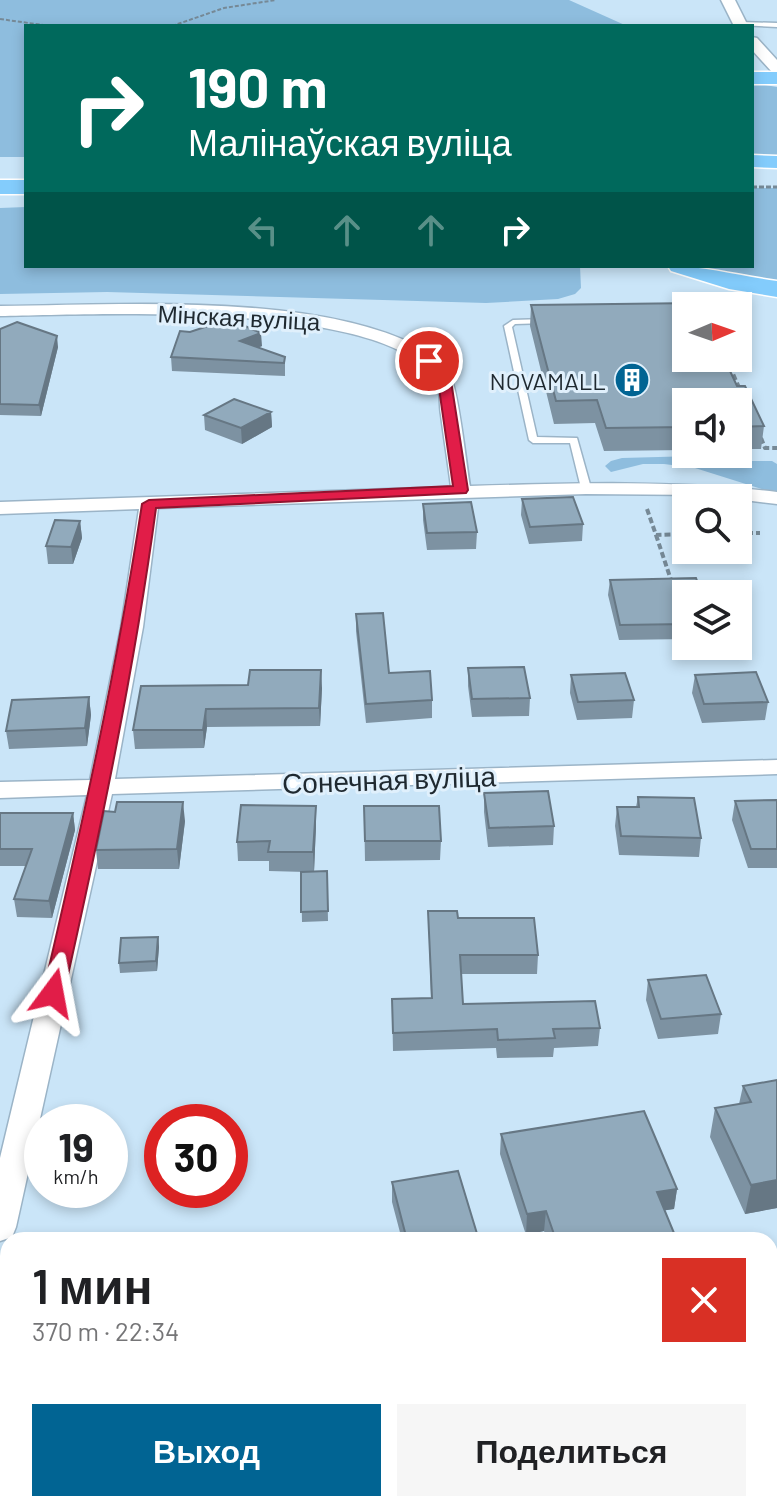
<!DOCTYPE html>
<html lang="ru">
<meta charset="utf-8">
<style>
:root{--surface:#fff;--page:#f6f6f6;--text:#202124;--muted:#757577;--accent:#016493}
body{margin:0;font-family:Barlow,sans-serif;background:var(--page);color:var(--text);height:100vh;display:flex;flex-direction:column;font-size:30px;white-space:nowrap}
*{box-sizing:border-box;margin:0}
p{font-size:26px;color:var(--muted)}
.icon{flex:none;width:44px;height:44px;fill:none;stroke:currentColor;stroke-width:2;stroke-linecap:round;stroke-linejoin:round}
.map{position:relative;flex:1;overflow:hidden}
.details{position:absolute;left:0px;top:1232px;width:778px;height:280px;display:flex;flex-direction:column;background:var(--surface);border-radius:24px 24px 0 0;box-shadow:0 4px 12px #0003}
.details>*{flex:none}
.guide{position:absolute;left:24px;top:24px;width:730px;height:244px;border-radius:0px;box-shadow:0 4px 12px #0003;background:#00695c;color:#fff;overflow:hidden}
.needle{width:52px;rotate:88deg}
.tools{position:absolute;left:672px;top:292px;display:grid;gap:16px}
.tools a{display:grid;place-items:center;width:80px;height:80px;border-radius:0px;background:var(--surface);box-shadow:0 4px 12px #0003;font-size:40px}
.speed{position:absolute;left:24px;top:1104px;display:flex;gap:16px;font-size:40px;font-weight:700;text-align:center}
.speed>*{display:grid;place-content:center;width:104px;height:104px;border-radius:50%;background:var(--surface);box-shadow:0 4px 12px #0003;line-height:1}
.speed small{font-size:20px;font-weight:400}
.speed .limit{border:12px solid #d22;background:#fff;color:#111}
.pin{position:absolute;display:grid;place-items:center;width:68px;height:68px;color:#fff;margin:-34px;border:4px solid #fff;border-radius:50%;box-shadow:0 2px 8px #0007}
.me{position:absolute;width:88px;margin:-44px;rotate:13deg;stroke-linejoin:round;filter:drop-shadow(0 0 6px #0008)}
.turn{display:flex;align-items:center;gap:28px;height:168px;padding:0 32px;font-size:36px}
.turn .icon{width:104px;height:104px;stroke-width:2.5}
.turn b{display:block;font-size:56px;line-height:68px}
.lanes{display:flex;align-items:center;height:76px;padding:0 32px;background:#0003;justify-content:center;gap:40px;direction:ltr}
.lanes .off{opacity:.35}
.round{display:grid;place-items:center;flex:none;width:84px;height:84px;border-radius:0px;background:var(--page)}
.headline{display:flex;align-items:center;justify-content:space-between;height:136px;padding:0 32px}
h1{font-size:48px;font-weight:600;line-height:60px}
.cta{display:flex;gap:16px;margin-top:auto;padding:16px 32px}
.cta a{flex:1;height:92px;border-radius:0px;background:var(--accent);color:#fff;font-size:32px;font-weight:600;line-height:92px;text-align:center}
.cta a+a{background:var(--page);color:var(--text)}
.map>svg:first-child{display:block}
.green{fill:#8ebdde}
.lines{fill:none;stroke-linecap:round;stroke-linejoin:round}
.service-casing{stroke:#9bb4c7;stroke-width:3}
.minor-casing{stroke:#9bb4c7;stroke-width:3}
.secondary-casing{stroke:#9bb4c7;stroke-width:3}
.trunk-casing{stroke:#fff;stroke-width:3}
.path-far2{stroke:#768996;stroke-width:2;stroke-dasharray:4 2;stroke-linecap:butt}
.path-far1{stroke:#768996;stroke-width:3;stroke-dasharray:5 2;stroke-linecap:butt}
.path{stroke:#768996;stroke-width:4;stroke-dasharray:6 3;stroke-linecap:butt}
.service{fill:#fff;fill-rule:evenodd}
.minor{fill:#fff;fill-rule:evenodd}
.secondary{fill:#fff;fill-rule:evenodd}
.trunk{fill:#83ccfc;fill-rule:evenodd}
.wall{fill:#7d92a2}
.shaded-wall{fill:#667784}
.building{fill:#91aabc;stroke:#667784;stroke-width:2}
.route{fill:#e11d48;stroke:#92132f;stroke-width:2}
.labels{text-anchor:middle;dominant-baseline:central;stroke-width:6;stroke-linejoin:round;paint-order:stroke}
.far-street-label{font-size:24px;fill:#1f2930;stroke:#e0f0fc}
.far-poi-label{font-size:24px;fill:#1f2930;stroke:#e0f0fc;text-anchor:end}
.street-label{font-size:28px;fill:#1f2930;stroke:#e0f0fc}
</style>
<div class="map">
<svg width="777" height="1512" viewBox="0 0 777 1512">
<rect width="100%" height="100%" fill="#cae5f8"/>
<path class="green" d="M0,0H569L627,26H26V157H0Z
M752,83L777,87V159H752Z
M752,188H777V285L696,266H752Z
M26,207V266H580L581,288L575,294L558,299L486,303L107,292L0,294V208Z
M695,456L706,461H772L777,464V491L765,490L695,468L664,464H643L611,472L605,466L611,461L622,458Z"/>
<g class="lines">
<defs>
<path id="service" d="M740,22L777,23V27L738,25Z
M544,319H547V323L515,324L512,327L537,437L577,438L591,488L589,490L586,491L581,488L570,443H533L529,440L504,326L513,320Z"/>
<path id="minor" d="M0,306C120,305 316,292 421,348C432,354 444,369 451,379C458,388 467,469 470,486C574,483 674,480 777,492V504L704,495L586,494L158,508L143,627L115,779L777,760V774L112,794L16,1227L12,1237L0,1241V1158L87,795L0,798V782L90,780L121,627L139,509L0,514V502L451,487C448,463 444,439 441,415C439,405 441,393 437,385C400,298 84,315 0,316Z
M777,1255V1283L770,1285V1257Z
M8,1346V1378L0,1379V1347Z"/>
<path id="secondary" d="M721,0H735L748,26H734Z
M752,37L757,38L777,60V74L772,72L752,50Z"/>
<path id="trunk" d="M752,72H777V84H752Z
M752,155L777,156V168L752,167Z
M0,180H26V194H0Z
M668,266C706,266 739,276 777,281V297L729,289L671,271Z"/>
</defs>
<use href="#service" class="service-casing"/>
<use href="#minor" class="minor-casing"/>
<use href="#secondary" class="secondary-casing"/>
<use href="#trunk" class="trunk-casing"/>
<path class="path-far2" d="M0,19L50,26
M172,26L224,8L276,0"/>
<path class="path-far1" d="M752,187H777"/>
<path class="path" d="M726,358L741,392
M761,438L765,448H777
M647,509L656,535L686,534
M738,533H760
M656,535L672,583"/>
<use href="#service" class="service"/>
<use href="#minor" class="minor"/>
<use href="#secondary" class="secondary"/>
<use href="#trunk" class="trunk"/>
</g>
<path class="wall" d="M531,305L737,386L764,426L761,449H738V402H686V450L604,451L595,423L554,424L530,326Z
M0,329L58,347L41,416L0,415Z
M262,346L259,348L285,357V376L172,371L171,357Z
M271,412L272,427L242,444L205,430L204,415Z
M522,499L583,524L582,541L529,544L521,515Z
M423,504L477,532L476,549L427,550L423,520Z
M80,521L82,538L73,564H48L46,546Z
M610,580L686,594V639L619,640L608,595Z
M356,614L389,673L432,700V718L366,723L356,631Z
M468,668L530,698L529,716L472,717L468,686Z
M571,675L634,700L632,718L577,720L570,693Z
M695,675L768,702L765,720L702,723L692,693Z
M141,686L322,688L320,726L207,727L204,748L135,749L133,730Z
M89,697L91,715L87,746L9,749L6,731Z
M484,793L554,826L553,845L488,847L484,812Z
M638,797L701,838L699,857L619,855L615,826L617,807H636Z
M777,800V868H748L732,820L735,801Z
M364,806L441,841L440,860L365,861Z
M0,813H73L75,830L52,918L17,917L14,899L26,866H0Z
M185,821L179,869H98L96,850Z
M316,825L314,871H327L328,921L302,922L301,872H306L269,871V861H238L237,842Z
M428,911L458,918L538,955L537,974H461L463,1004L600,1028L598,1046L554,1048L553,1057L497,1058L496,1048L393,1051L392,999L431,998Z
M158,937L159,947L157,971L120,973L119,963Z
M648,980L721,1014L718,1034L658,1039L646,1000Z
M777,1080V1208L745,1214L710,1137L715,1108L739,1104L743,1086Z
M501,1134L677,1189L674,1209L664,1210L672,1240H547L544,1231L526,1235L500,1154Z
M392,1182L478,1240H402L392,1202Z
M8,1375V1445H0V1390Z
M236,1504H353L237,1508Z
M450,1504H572L571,1512H451Z
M752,1504H770L777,1512H754Z"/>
<path class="shaded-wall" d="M261,333L262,346L241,354L240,341Z
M57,336L58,347L41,416L39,405Z
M271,412L272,427L242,444L241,428Z
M80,521L82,538L73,564L71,547Z
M321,670L322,688L320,726L319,708Z
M89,697L91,715L87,746L85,728Z
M206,709L207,727L204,748L203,730Z
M183,802L185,821L179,869L177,849Z
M316,806V825L314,872L313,852Z
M73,813L75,830L52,918L49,901Z
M158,937L159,947L157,971L156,961Z
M777,1180V1208L745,1214L751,1185Z
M677,1189L674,1209L654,1212L657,1192Z
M546,1211L544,1231L526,1235L527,1214Z
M674,1233L672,1240H637Z
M169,1504H173L172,1512H168Z"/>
<path class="building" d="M698,303L700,306H686V358H724L737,386H745L764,426L738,427V402H686V427L606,428L597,400L556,401L531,305Z
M229,319L261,333L240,341L285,357L284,363L171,357L180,331L190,332Z
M17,322L57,336L39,405L0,404V329Z
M234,399L271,412L241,428L204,415Z
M573,497L583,524L530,527L522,499Z
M471,502L477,532L427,533L423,504Z
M55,520L80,521L71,547L46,546Z
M696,578L702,594H686V624L620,625L610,580Z
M383,613L389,673L430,671L432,700L366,704L356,614Z
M524,667L530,698L472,699L468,668Z
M250,670H321L319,708L206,709L203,730H133L141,686L248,685Z
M756,672L768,702L704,704L695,675Z
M625,673L634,700L578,702L571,675Z
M89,697L85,728L6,731L12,700Z
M548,791L554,826L489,828L484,793Z
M638,797L694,798L701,838L621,836L617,807H639Z
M777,800V849H751L735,801Z
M117,802H183L177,849L96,850L104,811L115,812Z
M241,805L316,806L313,852H268L270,841L237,842Z
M364,806H439L441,841H365Z
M0,813H73L49,901L14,899L32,849H0Z
M327,871L328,911L301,912V872Z
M428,911H457L458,918H534L538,955H460L463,1004L595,1001L600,1028L553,1029L555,1038L498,1040L497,1029L393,1033L392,999L432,998Z
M158,937L156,961L119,963L121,938Z
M706,975L721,1014L661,1019L648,980Z
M777,1080V1180L751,1185L715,1108L751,1102L743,1086Z
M644,1111L677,1189L657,1192L674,1233L637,1240H556L546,1211L527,1214L501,1134Z
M458,1171L478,1237L461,1240H407L392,1182Z
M3,1375H8V1425H0V1390Z
M770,1406H777V1512H763L761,1504H770Z
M94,1504H169L168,1512H93Z
M453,1504H488L453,1506Z"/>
<path class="route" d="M429,357L433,358L451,381L468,490L466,493L156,508C134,672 100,832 64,993L61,998H46L43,993C81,830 117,669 142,504L149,500L453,486L438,381L422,361Z"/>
<defs>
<symbol id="building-disc" viewBox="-11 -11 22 22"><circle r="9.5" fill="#016493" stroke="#e0f0fc"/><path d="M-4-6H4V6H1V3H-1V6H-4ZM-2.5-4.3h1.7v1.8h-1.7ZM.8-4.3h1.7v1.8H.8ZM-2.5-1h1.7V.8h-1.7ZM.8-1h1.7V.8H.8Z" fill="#fff"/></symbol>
</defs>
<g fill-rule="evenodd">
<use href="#building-disc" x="612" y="360" width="40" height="40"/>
</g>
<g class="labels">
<g class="far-street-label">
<text transform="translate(239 317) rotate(3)">Мінская вуліца</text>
</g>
<g class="far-poi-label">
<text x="606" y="380">NOVAMALL</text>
</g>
<g class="street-label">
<text transform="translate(389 779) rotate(-2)">Сонечная вуліца</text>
</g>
</g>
</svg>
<div class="tools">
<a><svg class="needle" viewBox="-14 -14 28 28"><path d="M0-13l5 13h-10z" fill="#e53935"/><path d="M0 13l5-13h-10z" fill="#757577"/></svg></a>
<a><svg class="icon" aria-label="sound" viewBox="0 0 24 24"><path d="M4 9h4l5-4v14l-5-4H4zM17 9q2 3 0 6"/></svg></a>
<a><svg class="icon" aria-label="search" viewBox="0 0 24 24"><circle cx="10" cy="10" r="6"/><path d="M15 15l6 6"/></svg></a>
<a><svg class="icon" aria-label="layers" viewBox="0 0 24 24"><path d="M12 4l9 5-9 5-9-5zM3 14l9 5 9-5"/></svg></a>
</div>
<div class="speed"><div>19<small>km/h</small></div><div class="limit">30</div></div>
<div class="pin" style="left:429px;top:361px;background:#d93025"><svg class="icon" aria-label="arrive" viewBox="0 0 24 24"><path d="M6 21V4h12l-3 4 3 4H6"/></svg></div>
<svg class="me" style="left:53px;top:993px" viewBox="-20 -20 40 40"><path d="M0-17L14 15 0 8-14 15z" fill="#e11d48" stroke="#fff" stroke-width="4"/></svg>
<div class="guide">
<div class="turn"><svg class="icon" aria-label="right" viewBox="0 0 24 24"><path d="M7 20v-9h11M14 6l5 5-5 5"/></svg><div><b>190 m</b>Малінаўская вуліца</div></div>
<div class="lanes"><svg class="icon off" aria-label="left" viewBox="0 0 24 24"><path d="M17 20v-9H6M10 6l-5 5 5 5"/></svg><svg class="icon off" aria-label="ahead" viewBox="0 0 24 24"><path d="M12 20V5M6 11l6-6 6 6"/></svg><svg class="icon off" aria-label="ahead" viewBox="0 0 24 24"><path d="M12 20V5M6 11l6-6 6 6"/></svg><svg class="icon" aria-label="right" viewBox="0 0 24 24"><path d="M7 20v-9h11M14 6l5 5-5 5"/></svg></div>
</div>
<section class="details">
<div class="headline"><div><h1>1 мин</h1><p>370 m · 22:34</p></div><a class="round" style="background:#d93025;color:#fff"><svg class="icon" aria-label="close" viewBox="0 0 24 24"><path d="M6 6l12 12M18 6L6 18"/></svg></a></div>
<div class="cta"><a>Выход</a><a>Поделиться</a></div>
</section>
</div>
